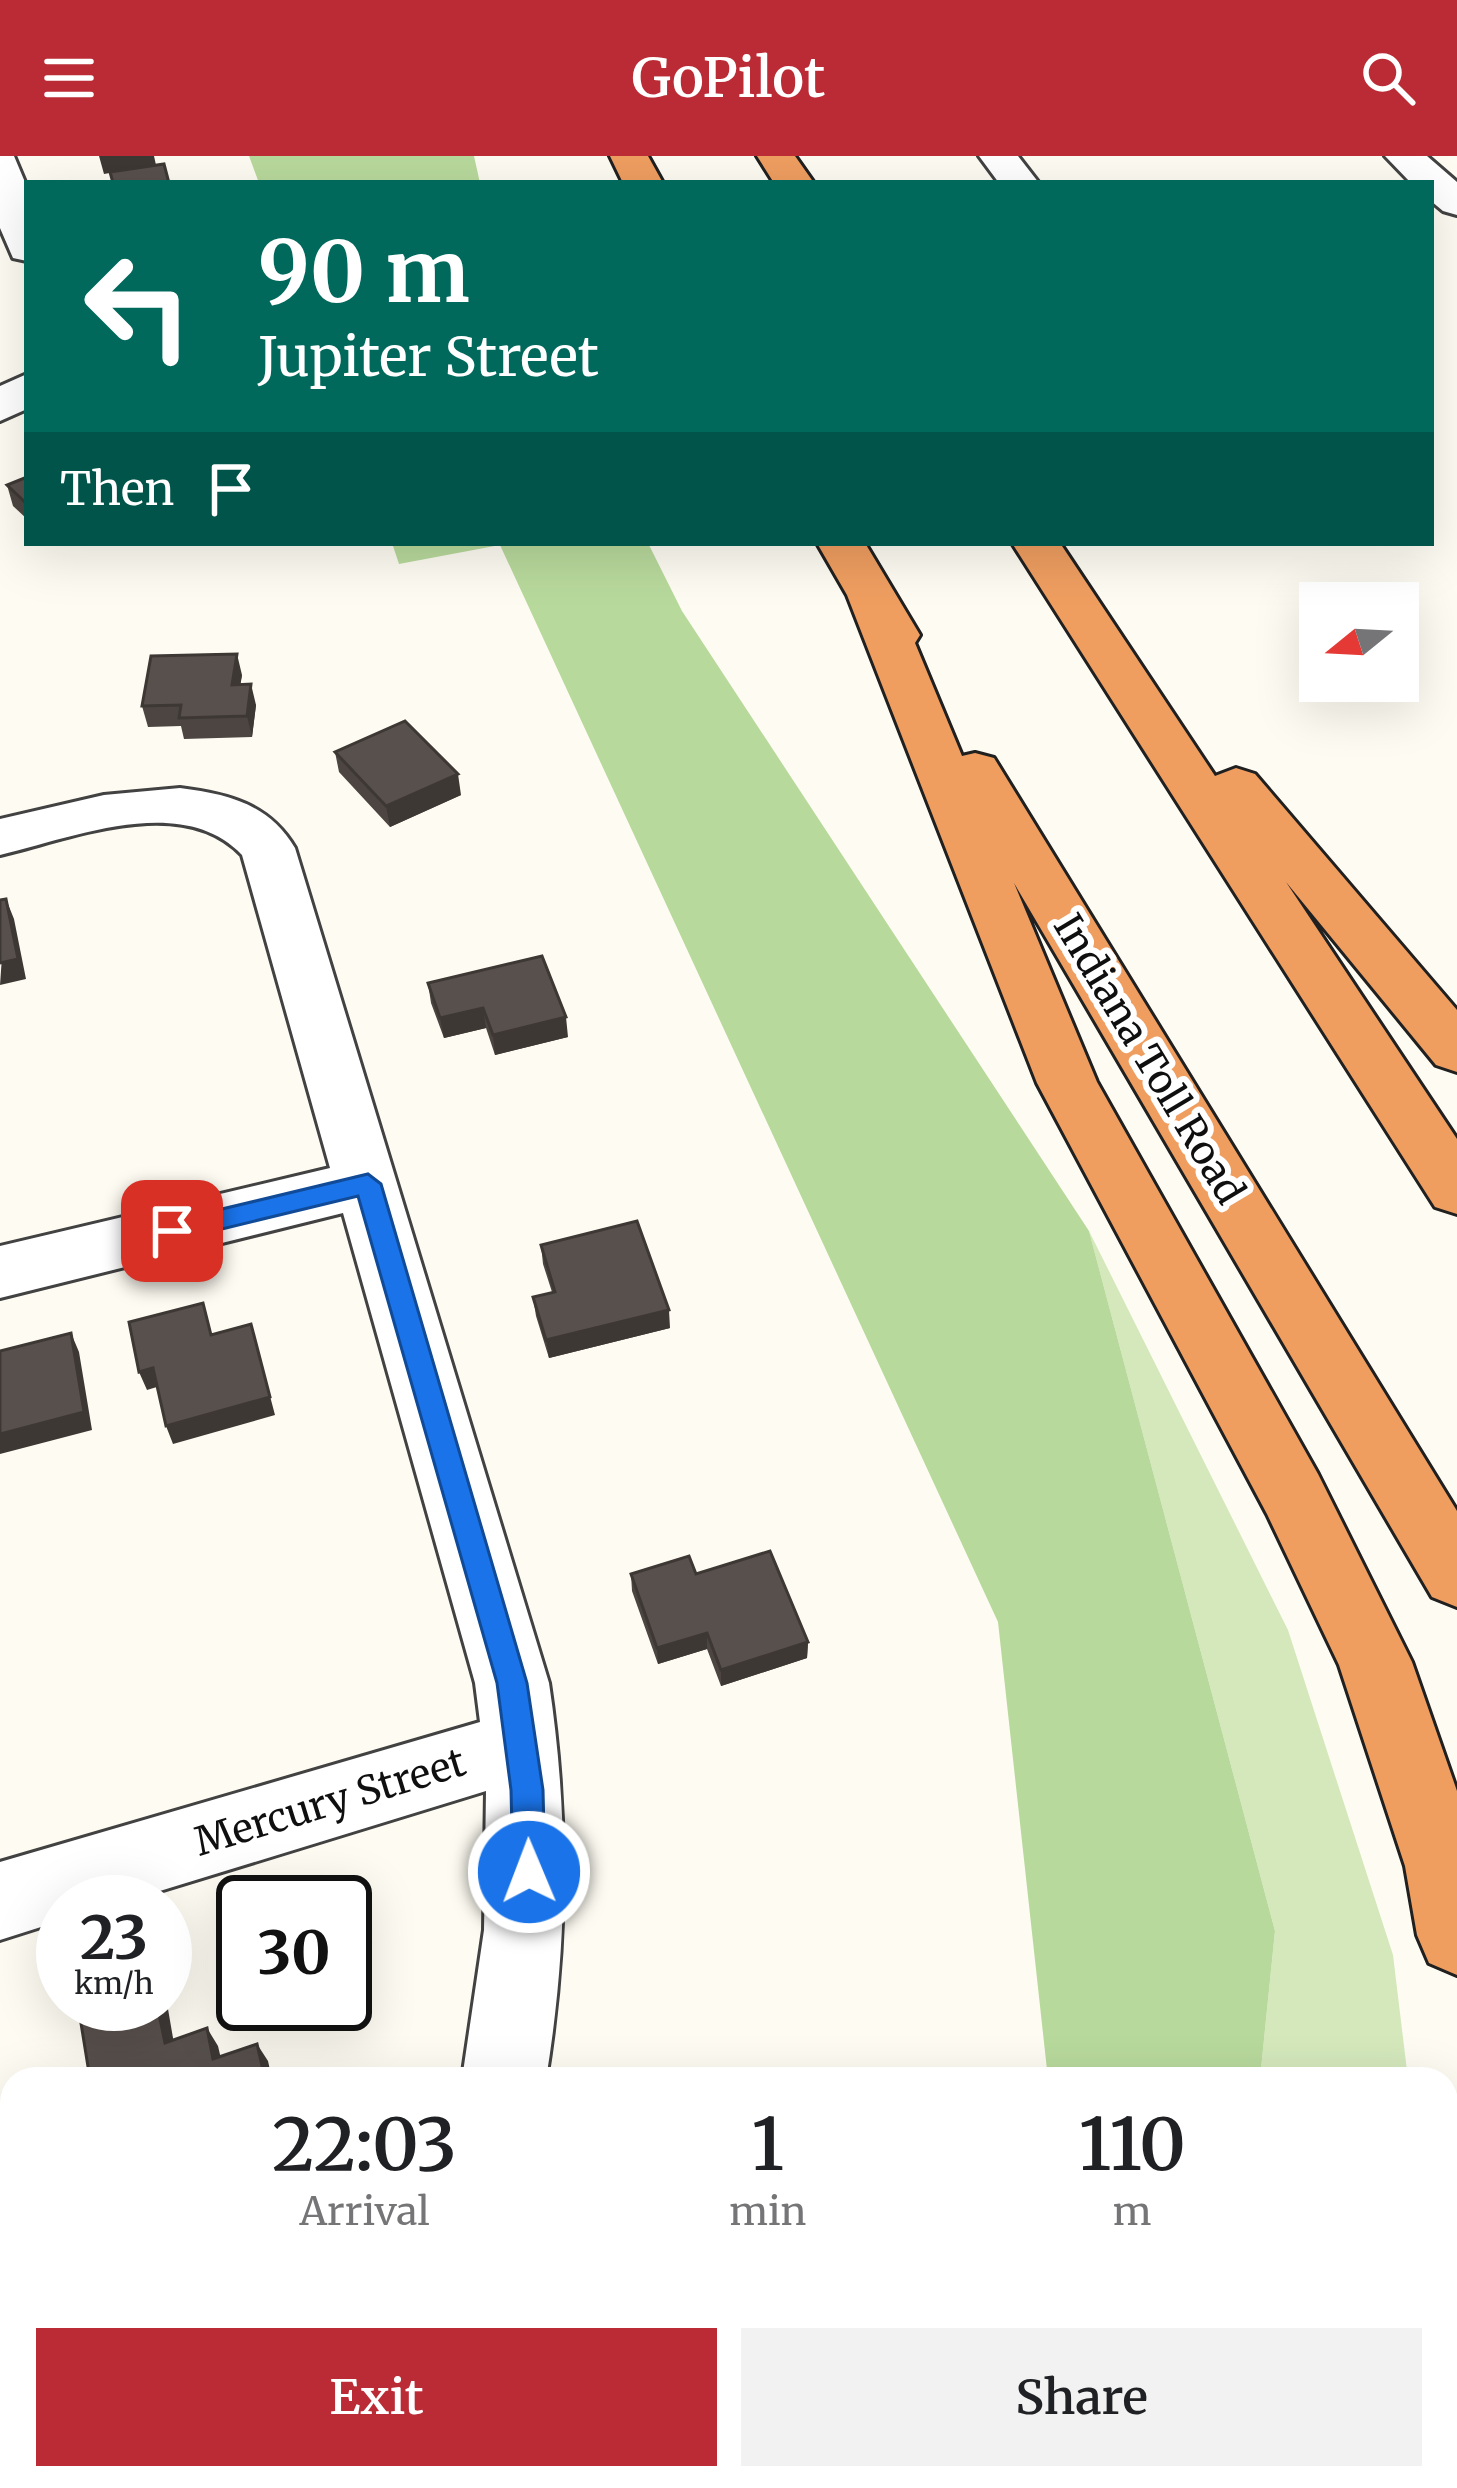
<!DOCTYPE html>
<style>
:root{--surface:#fff;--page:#f2f2f2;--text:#202124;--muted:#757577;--accent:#bb2b35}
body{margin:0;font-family:Merriweather,serif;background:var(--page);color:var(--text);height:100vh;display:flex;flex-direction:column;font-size:45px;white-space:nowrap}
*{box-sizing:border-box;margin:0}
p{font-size:39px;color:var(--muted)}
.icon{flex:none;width:66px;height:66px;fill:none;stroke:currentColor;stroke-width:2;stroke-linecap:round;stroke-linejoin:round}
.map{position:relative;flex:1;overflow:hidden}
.panel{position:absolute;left:0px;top:1911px;width:1458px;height:423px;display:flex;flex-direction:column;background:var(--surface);border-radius:36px 36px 0 0;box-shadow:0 12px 48px #0002}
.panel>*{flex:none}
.hud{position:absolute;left:24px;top:24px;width:1410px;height:366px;border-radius:0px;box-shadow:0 12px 48px #0002;background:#00695c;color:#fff;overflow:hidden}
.needle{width:78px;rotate:252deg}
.buttons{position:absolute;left:1299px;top:426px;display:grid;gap:24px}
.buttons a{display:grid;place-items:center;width:120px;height:120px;border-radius:0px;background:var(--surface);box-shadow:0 12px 48px #0002;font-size:60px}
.speed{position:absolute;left:36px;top:1719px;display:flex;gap:24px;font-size:60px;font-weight:700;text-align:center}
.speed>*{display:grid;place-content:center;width:156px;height:156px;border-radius:50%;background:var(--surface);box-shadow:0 12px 48px #0002;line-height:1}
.speed small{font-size:30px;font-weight:400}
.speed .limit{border:6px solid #111;border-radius:18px;background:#fff;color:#111}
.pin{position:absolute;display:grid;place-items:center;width:102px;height:102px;color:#fff;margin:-51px;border-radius:24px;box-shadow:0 6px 18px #0006}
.me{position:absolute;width:132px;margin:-66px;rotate:359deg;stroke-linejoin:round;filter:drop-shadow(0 0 9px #0008)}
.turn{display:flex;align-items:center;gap:42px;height:252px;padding:0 36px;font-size:54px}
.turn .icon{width:156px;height:156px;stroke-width:2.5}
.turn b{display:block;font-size:84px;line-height:102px}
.then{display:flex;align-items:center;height:114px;padding:0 36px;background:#0003;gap:24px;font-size:45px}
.eta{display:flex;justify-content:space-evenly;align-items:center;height:204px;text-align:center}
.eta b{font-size:72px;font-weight:600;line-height:84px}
.primary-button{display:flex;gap:24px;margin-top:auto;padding:24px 36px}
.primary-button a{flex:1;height:138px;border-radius:0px;background:var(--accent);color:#fff;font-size:48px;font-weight:600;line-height:138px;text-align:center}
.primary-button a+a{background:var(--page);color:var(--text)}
header{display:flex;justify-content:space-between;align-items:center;height:156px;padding:0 36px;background:var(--accent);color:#fff;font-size:54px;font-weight:600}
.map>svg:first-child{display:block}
.green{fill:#d4e8bc}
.forest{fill:#b8d99c}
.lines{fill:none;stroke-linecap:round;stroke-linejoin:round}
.minor-casing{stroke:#424242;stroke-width:6}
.highway-casing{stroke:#202020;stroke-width:6}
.minor{fill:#fff;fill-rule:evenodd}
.highway{fill:#ef9e60;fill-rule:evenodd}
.wall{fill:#4c4541}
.shaded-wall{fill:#3e3835}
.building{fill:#58504c;stroke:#3e3835;stroke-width:3}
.route{fill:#1a73e8;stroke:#114b97;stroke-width:3}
.labels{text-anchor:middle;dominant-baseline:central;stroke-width:12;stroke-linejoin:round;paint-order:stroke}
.street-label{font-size:39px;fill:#0f0f0f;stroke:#fff}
</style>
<header><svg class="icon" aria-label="menu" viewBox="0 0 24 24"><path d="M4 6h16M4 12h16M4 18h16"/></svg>GoPilot<svg class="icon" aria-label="search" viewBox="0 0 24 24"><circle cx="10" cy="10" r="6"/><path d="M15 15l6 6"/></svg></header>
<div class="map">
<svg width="1457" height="2332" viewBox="0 0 1457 2332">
<rect width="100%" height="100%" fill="#fefcf2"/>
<path class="green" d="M1089,1075L1288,1474L1393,1799L1408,1923H1260L1275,1775Z
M1218,2322H1429L1428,2332H1217Z"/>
<path class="forest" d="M249,0H474L480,27H259Z
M392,387H648L682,455L1089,1075L1275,1775L1260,1923H1048L998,1466L500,389L399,408Z
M991,2322H1218L1217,2332H988Z"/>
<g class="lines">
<defs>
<path id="minor" d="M0,0H14L27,31V105L13,102L0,72Z
M979,0H1018L1039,27H999Z
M1385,0H1427L1457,26V59L1443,55L1431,45V27H1411Z
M27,218V253L0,265V230Z
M180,632C228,638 269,648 295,692L549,1527C569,1660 568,1789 546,1923H462L484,1774L486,1635L124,1746H63V1764L0,1784V1706L480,1566L475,1527L343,1057L0,1142V1090L330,1012L242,699C182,636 73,682 0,699V663L104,639Z
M315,2322H408L404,2332H310Z"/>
<path id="highway" d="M610,0H648L663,27H623Z
M757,0H795L814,27H774Z
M817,387H865L920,479L915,487L962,600L975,597L994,602L1457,1355V1451L1432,1441L1014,727L1097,926L1318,1318L1412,1506L1457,1635V1819L1429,1807L1417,1779L1405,1710L1339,1509L1267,1358L1037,927L847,439Z
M1012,387H1060L1215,620L1236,612L1255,618L1457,854V916L1436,909L1286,726L1457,983V1058L1435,1051Z"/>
</defs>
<use href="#minor" class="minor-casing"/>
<use href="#highway" class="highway-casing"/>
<use href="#minor" class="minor"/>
<use href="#highway" class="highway"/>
</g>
<path class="wall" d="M27,321V363L13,350L7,329Z
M242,519L240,529L256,549L252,581L184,583L181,570L148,571L142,550Z
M335,596L461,639L390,671L339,616Z
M428,827L568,881L495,899L486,872L444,882L431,847Z
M541,1089L670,1172L549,1202L536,1160L533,1141L552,1136L543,1108Z
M631,1418H696L808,1486L807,1502L721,1530L707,1493L658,1508L632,1435Z"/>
<path class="shaded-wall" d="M99,0H154L156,9L104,18Z
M237,498L242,519L237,550L232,529Z
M251,528L256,549L252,581L247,560Z
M458,618L461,639L390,671L386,650Z
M6,743L14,763L26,823L0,829Z
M483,852L486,872L444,882L440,862Z
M566,861L568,881L495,899L493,879Z
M669,1154L670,1172L549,1202L546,1184Z
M251,1168L275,1259L173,1288L166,1270Z
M71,1177L79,1196L92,1274L0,1298V1278Z
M153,1212L160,1230L147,1234L139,1216Z
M707,1477V1493L658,1508L657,1492Z
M808,1486L807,1502L721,1530V1514Z
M157,1848H164L168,1853L177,1905L165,1887Z
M207,1872L218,1890L225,1920L213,1903Z
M257,1888L268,1905L272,1923H265Z"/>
<path class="building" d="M164,8L169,27H113L110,16Z
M27,321V348L7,329Z
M237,498L232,529L251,528L247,560L179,562L181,549L142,550L151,500Z
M405,565L458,618L386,650L335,596Z
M6,743L18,803L0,807V744Z
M542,800L566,861L493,879L483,852L440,862L428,827Z
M637,1065L669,1154L546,1184L533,1141L555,1136L541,1089Z
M203,1147L211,1179L251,1168L270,1241L166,1270L153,1212L139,1216L129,1166Z
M71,1177L84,1256L0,1278V1195Z
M770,1395L808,1486L721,1514L707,1477L657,1492L631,1418L689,1400L696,1418Z
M118,1848H157L165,1887L207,1872L213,1903L257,1888L265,1923H90L80,1861Z"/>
<path class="route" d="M368,1018L381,1028L527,1527L543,1634L545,1716L540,1727L529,1731L517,1727L513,1716L511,1634L497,1527L358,1040L172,1085L159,1075L172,1065Z"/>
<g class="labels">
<g class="street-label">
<text transform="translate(1149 903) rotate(59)">Indiana Toll Road</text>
<text transform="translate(330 1646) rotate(-17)">Mercury Street</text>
</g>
</g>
</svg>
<div class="buttons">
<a><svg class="needle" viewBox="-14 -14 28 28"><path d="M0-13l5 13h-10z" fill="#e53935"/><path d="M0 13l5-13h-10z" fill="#757577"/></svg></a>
</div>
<div class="speed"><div>23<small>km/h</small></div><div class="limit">30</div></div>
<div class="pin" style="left:172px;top:1075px;background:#d93025"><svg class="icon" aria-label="arrive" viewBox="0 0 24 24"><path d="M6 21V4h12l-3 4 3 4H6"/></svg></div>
<svg class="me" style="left:529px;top:1716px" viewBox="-20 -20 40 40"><circle r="17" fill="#1a73e8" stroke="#fff" stroke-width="3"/><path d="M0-11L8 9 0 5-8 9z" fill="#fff"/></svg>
<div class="hud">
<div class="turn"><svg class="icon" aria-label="left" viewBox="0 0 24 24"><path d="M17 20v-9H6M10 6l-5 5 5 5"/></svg><div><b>90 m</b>Jupiter Street</div></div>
<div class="then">Then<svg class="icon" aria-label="arrive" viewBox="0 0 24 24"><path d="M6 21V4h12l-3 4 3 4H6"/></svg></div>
</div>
<section class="panel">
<div class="eta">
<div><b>22:03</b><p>Arrival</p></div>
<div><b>1</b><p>min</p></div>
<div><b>110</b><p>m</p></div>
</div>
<div class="primary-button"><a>Exit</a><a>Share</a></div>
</section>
</div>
